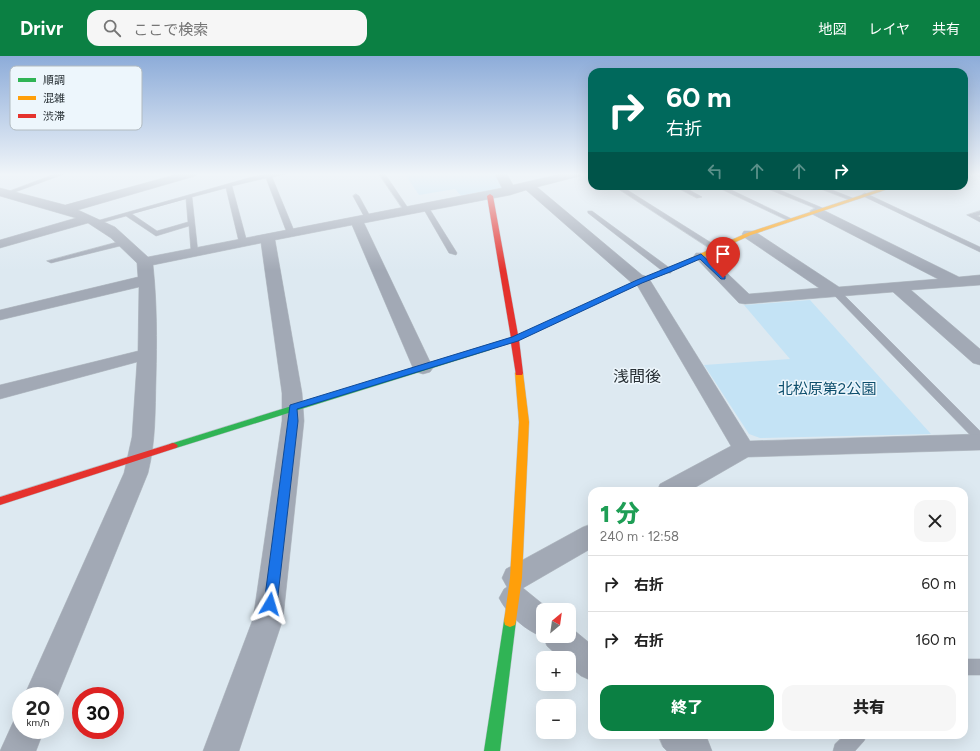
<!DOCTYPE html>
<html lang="ja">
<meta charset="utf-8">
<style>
:root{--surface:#fff;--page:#f6f6f6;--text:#222;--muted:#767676;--line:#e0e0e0;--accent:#0b8043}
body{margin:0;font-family:Figtree,"Noto Sans JP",sans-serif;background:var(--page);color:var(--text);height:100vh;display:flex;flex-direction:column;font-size:15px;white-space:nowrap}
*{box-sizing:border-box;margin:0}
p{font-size:13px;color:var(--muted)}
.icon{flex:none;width:22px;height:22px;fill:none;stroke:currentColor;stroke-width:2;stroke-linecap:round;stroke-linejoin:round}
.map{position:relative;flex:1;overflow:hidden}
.panel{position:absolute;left:588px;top:431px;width:380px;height:252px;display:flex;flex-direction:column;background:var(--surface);border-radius:12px;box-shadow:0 4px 16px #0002}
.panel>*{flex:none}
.top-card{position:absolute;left:588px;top:12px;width:380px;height:122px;border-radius:12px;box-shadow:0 4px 16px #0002;background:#00695c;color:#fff;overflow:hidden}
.needle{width:26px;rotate:29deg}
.fabs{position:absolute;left:536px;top:547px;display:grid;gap:8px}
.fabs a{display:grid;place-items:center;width:40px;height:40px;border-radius:8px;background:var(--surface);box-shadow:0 4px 16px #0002;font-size:20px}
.speed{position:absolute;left:12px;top:631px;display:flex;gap:8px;font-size:20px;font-weight:700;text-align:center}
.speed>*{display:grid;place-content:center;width:52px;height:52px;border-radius:50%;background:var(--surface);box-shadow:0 4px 16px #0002;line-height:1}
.speed small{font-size:10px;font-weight:400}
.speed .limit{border:6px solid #d22;background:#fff;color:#111}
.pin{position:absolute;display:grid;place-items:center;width:34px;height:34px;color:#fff;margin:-41px -17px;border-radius:50% 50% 50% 0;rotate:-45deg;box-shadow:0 0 4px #0007}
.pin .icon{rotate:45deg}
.me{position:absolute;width:44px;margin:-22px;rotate:7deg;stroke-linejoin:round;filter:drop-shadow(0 0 3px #0008)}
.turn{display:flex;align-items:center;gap:14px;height:84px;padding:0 12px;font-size:18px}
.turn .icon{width:52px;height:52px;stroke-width:2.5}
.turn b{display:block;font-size:28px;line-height:34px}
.lanes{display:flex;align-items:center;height:38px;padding:0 12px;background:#0003;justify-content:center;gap:20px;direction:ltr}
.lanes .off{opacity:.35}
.round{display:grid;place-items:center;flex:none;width:42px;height:42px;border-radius:12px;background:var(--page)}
.headline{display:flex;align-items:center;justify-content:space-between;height:68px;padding:0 12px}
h1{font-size:24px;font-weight:800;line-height:30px;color:#1e9e55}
.action{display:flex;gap:8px;margin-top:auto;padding:8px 12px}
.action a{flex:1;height:46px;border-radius:12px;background:var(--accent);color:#fff;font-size:16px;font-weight:800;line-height:46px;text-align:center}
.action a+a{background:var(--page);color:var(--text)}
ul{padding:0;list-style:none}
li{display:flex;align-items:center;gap:12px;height:56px;padding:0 12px;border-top:1px solid var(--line)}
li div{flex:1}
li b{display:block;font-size:15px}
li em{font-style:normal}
header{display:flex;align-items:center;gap:24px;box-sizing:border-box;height:56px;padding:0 20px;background:var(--accent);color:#fff}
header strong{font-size:19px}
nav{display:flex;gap:22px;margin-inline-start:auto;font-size:14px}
.search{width:280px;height:36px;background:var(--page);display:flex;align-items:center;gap:10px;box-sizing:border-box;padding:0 14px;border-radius:12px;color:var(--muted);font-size:15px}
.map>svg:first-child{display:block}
.green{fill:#c4e3f5}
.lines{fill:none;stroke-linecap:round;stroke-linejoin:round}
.lane-casing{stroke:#bac3ca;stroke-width:1}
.street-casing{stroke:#bac3ca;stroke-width:1}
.fast-casing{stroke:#bac3ca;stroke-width:1}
.slow-casing{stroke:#bac3ca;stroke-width:1}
.jam-casing{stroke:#bac3ca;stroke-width:1}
.lane{fill:#a2a9b5;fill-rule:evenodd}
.street{fill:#a2a9b5;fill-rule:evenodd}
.fast{fill:#30b455;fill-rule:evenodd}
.slow{fill:#ff9f0a;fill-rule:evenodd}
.jam{fill:#e5322d;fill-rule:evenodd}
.route{fill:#1a73e8;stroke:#114b97}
.labels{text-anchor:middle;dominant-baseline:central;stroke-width:3;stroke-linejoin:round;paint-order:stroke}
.park-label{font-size:15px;fill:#0e4f6d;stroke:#edf6fc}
.neighbourhood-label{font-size:16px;fill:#283035;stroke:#edf6fc}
.key{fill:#edf6fc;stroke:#b2bbc0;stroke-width:1}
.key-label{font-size:11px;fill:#283035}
</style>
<header>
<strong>Drivr</strong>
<div class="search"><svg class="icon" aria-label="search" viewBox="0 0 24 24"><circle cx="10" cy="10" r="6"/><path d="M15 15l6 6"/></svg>ここで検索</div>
<nav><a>地図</a><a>レイヤ</a><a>共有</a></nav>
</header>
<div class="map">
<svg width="980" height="695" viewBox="0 0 980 695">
<rect width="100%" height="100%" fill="#dde9f1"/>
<path class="green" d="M405,118H495L503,132L464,143L455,133L419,139Z
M810,244L931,378L760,382L749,378L704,309L790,303L744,249Z"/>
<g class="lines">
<defs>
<path id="lane" d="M55,118H64L7,139L2,138Z
M268,118H285L272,121L295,177L294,179L287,177L266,122L232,130L247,186L246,188L239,186L226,132L192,141L198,197L191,195L189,170L156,180L126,160L97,168L93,166L252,121ZM186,143L188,166L157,175L132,158Z
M379,118H385L410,155L409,156H405Z
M975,118H980V121Z
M614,130H621L721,193L714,195Z
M674,130H682L702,141L697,142Z
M715,130H723L792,163L787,164Z
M761,130H770L825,153L820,154Z
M813,130H822L855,143L850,144Z
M865,130H874L883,134L880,136Z
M865,137L980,191V196L863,140L862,139Z
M356,138L359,140L371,162L370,163L365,162L353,140Z
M426,150L429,152L457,197L456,199L449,197L423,152Z
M588,155H592L671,213V217H665L588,157Z
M980,155V159L977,160L980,161V166L967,159Z
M125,184H128V188L51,207L47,205Z
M836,233L839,234L980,375V386L976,385L833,238L832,236Z
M964,603H980V619H964Z
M845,679H867L864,685L855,695H833L835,688Z"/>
<path id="street" d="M178,118H197L195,120L78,154L115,171L148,201L502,132L495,118H507L513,129L561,118H582L580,120L537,131L642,219L648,221L750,385L980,378V394L748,401L689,435H657L660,428L731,390L637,229L633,228L526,134L510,139L364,167L433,312L430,316L423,318L416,316L413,312L352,169L275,184L302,337L304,365L283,563L239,695H203L253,563L282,365V337L261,187L153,209C157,246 157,284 156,322C155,355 156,385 148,417L55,646V640H24L124,417L132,381L137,306L0,343V329L138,295L139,231L0,264V254L138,221L137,207L111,182L88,167L0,192V184L76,162L0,140V132L65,149Z
M817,151L959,221L980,219V229L911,234L980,293V309L973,307L893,236L745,248L739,247L694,200L696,197H706L749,238L819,232L744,181L742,178L744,175H754L839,231L938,223L812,158L810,155Z
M592,468V492L523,532L550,554H543V580H569V570L592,589V625L581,620L569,610V602H560L547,590L543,581C526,575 507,558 499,542L504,533L507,531L502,522L506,513L583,471Z
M21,659V674H44L36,695H0L15,662Z
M658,679H702L707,682L712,695H667L663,691Z"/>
<path id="fast" d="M484,290H487L491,292L490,294L176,392H170L168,390L170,388Z
M510,559L515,561L516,565L500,695H484L504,565L505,561Z"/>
<path id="slow" d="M889,130H897L751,179L670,216L651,223L648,221L747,177Z
M519,314L523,317L529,366L522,522L516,565L515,569L510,571L505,569L504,565L510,522L519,366L515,317Z"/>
<path id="jam" d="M490,138L493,140L518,279L649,220H653L654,221L519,284L523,317L522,319H516L511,287L487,294L483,292L484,290L511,282L487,140Z
M173,387L176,388L178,390L176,392L0,449V441Z"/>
</defs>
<use href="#lane" class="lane-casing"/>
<use href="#street" class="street-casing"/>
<use href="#fast" class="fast-casing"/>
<use href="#slow" class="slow-casing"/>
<use href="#jam" class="jam-casing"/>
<use href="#lane" class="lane"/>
<use href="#street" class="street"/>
<use href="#fast" class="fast"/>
<use href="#slow" class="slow"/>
<use href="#jam" class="jam"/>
</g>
<linearGradient id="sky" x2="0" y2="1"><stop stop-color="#8dacd9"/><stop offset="0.55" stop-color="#f0f5f9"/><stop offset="1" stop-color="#f0f5f9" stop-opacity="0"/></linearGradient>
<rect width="980" height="215" fill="url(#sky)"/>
<path class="route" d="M701,198L725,220V223H721L700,203L670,216L642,227L518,285L297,353L298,365L277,548L275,552L270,554L266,552L264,548L290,349L512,281L637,224Z"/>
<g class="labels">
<g class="park-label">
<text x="827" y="333">北松原第2公園</text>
</g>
<g class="neighbourhood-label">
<text x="637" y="320">浅間後</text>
</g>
</g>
<rect x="10" y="10" width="132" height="64" rx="6" class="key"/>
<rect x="18" y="22" width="18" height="4" fill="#30b455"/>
<rect x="18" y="40" width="18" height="4" fill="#ff9f0a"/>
<rect x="18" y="58" width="18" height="4" fill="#e5322d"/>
<g class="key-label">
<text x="43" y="28">順調</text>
<text x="43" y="46">混雑</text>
<text x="43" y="64">渋滞</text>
</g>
</svg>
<div class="fabs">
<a><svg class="needle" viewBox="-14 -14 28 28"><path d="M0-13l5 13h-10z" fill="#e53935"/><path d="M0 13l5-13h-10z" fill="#767676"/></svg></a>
<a>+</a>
<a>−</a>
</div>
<div class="speed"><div>20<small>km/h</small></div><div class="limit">30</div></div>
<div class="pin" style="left:723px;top:222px;background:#d93025"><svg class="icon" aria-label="arrive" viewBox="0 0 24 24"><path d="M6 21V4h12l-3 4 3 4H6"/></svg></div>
<svg class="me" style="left:270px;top:548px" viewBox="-20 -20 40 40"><path d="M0-17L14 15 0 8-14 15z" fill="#1a73e8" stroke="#fff" stroke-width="4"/></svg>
<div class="top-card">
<div class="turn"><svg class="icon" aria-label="right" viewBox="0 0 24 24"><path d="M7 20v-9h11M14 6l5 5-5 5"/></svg><div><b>60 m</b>右折</div></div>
<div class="lanes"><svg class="icon off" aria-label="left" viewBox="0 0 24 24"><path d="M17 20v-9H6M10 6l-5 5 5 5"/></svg><svg class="icon off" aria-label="ahead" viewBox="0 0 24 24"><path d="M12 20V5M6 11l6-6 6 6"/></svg><svg class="icon off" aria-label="ahead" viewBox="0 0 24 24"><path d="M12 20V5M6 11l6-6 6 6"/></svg><svg class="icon" aria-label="right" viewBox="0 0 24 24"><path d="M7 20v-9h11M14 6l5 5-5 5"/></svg></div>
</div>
<section class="panel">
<div class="headline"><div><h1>1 分</h1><p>240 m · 12:58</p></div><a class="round"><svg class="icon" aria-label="close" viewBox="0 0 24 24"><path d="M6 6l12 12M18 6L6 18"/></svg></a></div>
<ul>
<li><svg class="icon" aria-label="right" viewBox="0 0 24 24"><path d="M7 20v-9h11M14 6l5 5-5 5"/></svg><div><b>右折</b></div><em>60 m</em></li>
<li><svg class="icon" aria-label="right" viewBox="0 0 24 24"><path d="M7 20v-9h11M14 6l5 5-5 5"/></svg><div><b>右折</b></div><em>160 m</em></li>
</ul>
<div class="action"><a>終了</a><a>共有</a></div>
</section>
</div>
